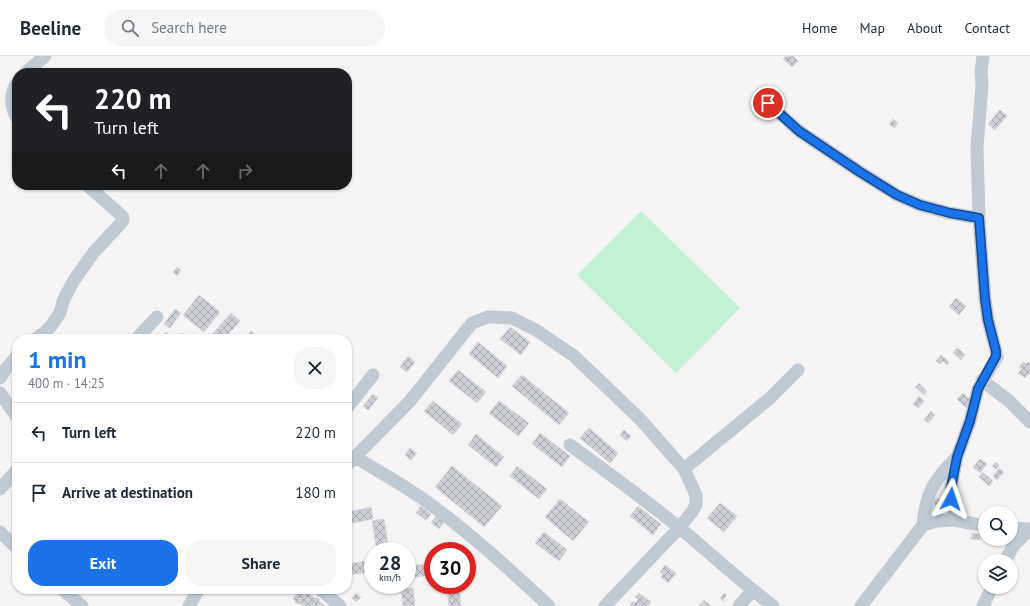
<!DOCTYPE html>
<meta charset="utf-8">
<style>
:root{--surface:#fff;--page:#f6f6f7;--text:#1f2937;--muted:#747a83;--line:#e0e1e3;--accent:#1a73e8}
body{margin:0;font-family:"PT Sans",sans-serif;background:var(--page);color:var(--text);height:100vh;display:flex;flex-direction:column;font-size:15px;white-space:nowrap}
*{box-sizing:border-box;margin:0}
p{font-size:13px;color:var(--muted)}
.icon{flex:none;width:22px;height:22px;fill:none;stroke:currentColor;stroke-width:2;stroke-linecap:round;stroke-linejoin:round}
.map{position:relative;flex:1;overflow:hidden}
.details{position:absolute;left:12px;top:278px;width:340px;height:260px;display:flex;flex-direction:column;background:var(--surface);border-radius:16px;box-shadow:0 1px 3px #0004}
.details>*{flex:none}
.banner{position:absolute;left:12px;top:12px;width:340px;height:122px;border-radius:16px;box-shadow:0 1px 3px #0004;background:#202124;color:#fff;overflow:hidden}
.controls{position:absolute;left:978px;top:450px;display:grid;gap:8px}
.controls a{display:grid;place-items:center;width:40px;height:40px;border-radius:50%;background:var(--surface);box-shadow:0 1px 3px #0004;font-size:20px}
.speed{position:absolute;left:364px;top:486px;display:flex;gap:8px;font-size:20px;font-weight:700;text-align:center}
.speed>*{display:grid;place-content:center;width:52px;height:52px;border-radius:50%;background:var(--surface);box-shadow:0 1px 3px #0004;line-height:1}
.speed small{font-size:10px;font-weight:400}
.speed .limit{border:6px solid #d22;background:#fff;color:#111}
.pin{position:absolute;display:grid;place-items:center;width:34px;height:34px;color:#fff;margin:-17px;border:2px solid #fff;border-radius:50%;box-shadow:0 1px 4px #0007}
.me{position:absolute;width:44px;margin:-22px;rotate:5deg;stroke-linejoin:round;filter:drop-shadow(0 0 3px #0008)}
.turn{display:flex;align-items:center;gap:14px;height:84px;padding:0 16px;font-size:18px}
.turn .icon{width:52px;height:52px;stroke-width:2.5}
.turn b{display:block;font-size:28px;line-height:34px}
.lanes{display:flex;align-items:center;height:38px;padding:0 16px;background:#0003;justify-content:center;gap:20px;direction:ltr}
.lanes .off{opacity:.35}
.round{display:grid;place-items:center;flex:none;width:42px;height:42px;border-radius:16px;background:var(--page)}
.summary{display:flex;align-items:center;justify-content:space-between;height:68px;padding:0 16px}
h1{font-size:24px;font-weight:700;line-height:30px;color:var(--accent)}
.button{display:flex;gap:8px;margin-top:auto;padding:8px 16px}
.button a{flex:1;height:46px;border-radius:16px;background:var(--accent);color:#fff;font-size:16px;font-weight:700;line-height:46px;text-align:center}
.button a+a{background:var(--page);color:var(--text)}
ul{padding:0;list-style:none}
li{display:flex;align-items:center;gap:12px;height:60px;padding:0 16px;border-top:1px solid var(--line)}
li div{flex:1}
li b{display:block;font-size:15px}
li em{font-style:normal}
header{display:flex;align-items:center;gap:24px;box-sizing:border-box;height:56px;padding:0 20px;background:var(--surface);border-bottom:1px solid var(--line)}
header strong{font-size:19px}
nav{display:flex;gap:22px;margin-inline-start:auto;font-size:14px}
.search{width:280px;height:36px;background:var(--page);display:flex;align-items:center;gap:10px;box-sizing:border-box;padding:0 14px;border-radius:16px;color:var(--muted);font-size:15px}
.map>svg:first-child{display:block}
.pitch{fill:#c3f1d5}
.building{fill:url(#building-cross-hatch);stroke:#d7d9de}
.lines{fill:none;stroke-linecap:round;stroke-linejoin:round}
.minor{stroke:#c1cad2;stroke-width:13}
.route-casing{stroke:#114b97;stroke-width:10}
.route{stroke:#1a73e8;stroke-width:7}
</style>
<header>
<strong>Beeline</strong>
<div class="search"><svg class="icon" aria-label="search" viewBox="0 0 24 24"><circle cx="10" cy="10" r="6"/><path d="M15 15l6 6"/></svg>Search here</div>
<nav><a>Home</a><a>Map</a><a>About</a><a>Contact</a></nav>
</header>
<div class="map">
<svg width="1030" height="550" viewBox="0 0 1030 550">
<defs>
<pattern id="building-cross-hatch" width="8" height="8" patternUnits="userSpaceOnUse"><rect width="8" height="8" fill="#cdcfd5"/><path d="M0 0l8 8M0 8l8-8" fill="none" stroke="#a8abb0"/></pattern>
</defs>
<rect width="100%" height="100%" fill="#f5f3f3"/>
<path class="pitch" d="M641,155L740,252L676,317L577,219Z"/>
<path class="building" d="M786,0H793L798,5L792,11L783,3Z
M1000,54L1007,60L995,74L988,68Z
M893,63L898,67L894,72L889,68Z
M177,211L181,214L177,220L173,216Z
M199,239L220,256L204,276L183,259Z
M956,242L966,250L959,259L949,251Z
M175,253L181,257L170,272L164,268Z
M231,257L240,265L224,283H208Z
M510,271L530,286L521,299L500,283Z
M251,275L258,281L257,283H251L247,280Z
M166,276L175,283H160Z
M182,277L189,283H177Z
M478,286L507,310L498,322L469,298Z
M957,292L965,298L961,304L953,297Z
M941,299L949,306L947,309L943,305L940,308L936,305Z
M408,300L415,306L407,316L400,311Z
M1023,306L1026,308L1028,306L1030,308V316L1025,322L1018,317L1022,313L1019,311Z
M458,314L486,336L477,347L449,325Z
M522,319L569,357L559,369L512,330Z
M919,327L927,335L924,339L915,331Z
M963,337L972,345L966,352L957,343Z
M373,338L378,342L368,354L363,350Z
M919,340L924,345L918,352L913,348Z
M433,345L462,368L453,379L424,355Z
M499,345L529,367L518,380L489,357Z
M931,355L935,359L928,367L924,364Z
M589,372L618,397L610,407L580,382Z
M624,374L631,380L627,385L620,379Z
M540,377L570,400L562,411L532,388Z
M476,378L504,401L496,411L468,389Z
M410,392L417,397L411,404L405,399Z
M980,403L987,408L980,417L973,411Z
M996,406L999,409L996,413L992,410Z
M452,410L502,450L484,471L435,431Z
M517,410L547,433L539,443L510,420Z
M999,412L1004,416L997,424L993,420Z
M983,416L993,425L989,430L979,421Z
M560,443L589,466L573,485L545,461Z
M935,443H943V449H934Z
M720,447L737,460L724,476L707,462Z
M421,450L431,458L426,464L416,457Z
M638,450L661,468L653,479L630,460Z
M371,451L373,463L347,468V456Z
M436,460L444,466L439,473L431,467Z
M384,463L389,495H377L372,465Z
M544,476L567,494L559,505L535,487Z
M972,477L981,478L980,484L971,483Z
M373,504V516L347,519V508Z
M433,507V518L411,522L409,510Z
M665,509L676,517L668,527L661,521L663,518L660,516Z
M447,529H459L461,550H449Z
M413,532L415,549L403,550L401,533Z
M301,533H303L306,535L307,534L310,536L309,538L316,543L317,541L320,544L319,545L324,549V550H303L299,547L298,548L295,546V544L293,543Z
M356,537L361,541L356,546L352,542Z
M639,537L651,546L648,550H629L633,545L635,547L638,543L635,541Z
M724,537L727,539L723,545L720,542Z
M704,544L711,550H699Z"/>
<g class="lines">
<path class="minor" d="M25,17L45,0
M17,27C9,38 11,52 17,62
M768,47L799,75L860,116L897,139L920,149L949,157L979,162
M35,283L45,276L51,270L60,257L63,245L74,224L94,196L121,167L123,164V161L87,129
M136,283L157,261
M0,322L5,314L17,300
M982,324L1009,345L1030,366
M0,337L17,361
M347,352L373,319
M570,389C609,418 649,446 687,478C715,502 743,527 773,550
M355,401C378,415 402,428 423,443C468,475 509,513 549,550
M347,409L410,345L472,267L488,261L512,262L536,274L574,300L640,363L684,413L696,439V449L692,456L679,472L605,550
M684,413L770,342L798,314
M0,433L17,414
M954,464L951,443V432L957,401L970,365L978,333L997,301L996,295L988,264L985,243L979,162L977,91L982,30L981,16L983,0
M923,469C926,436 934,424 957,401
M1011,472L1030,473
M0,476L17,492
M1005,505L1014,489L1030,473
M62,533L82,550
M320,533L340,550
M189,550L199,533
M739,550L753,534
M861,550L923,469L937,465L954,464L985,470
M983,550L992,531"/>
</g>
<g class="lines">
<defs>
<path id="route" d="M768,47L799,75L860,116L897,139L920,149L950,157L979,162L985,243L988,264L996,295V300L978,333L970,365L957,401L951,432V443"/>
</defs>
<use href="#route" class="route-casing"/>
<use href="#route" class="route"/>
</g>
</svg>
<div class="controls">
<a><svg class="icon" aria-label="search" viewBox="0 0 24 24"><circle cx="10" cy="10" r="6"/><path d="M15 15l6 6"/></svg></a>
<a><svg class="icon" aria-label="layers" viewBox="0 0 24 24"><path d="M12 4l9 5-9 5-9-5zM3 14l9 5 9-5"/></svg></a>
</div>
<div class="speed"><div>28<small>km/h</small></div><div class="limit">30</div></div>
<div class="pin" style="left:768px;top:47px;background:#d93025"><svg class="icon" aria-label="arrive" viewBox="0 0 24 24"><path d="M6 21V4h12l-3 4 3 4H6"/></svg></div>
<svg class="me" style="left:951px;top:443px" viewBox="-20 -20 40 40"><path d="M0-17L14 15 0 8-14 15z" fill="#1a73e8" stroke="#fff" stroke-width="4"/></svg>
<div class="banner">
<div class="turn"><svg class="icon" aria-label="left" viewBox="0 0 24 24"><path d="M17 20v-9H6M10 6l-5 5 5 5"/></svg><div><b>220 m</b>Turn left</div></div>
<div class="lanes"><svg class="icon" aria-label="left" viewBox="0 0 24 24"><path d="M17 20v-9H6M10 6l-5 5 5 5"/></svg><svg class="icon off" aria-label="ahead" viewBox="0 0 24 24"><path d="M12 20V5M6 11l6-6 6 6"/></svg><svg class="icon off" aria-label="ahead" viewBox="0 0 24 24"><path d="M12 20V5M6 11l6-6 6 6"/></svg><svg class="icon off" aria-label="right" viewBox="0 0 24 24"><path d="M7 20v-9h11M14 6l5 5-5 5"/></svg></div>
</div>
<section class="details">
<div class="summary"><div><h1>1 min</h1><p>400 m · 14:25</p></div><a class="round"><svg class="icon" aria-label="close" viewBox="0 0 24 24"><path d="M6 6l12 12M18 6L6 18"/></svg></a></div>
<ul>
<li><svg class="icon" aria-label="left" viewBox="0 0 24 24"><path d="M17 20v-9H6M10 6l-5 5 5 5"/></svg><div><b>Turn left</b></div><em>220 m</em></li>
<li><svg class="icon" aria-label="arrive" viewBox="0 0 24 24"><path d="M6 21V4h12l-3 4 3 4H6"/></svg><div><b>Arrive at destination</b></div><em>180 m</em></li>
</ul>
<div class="button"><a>Exit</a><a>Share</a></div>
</section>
</div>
